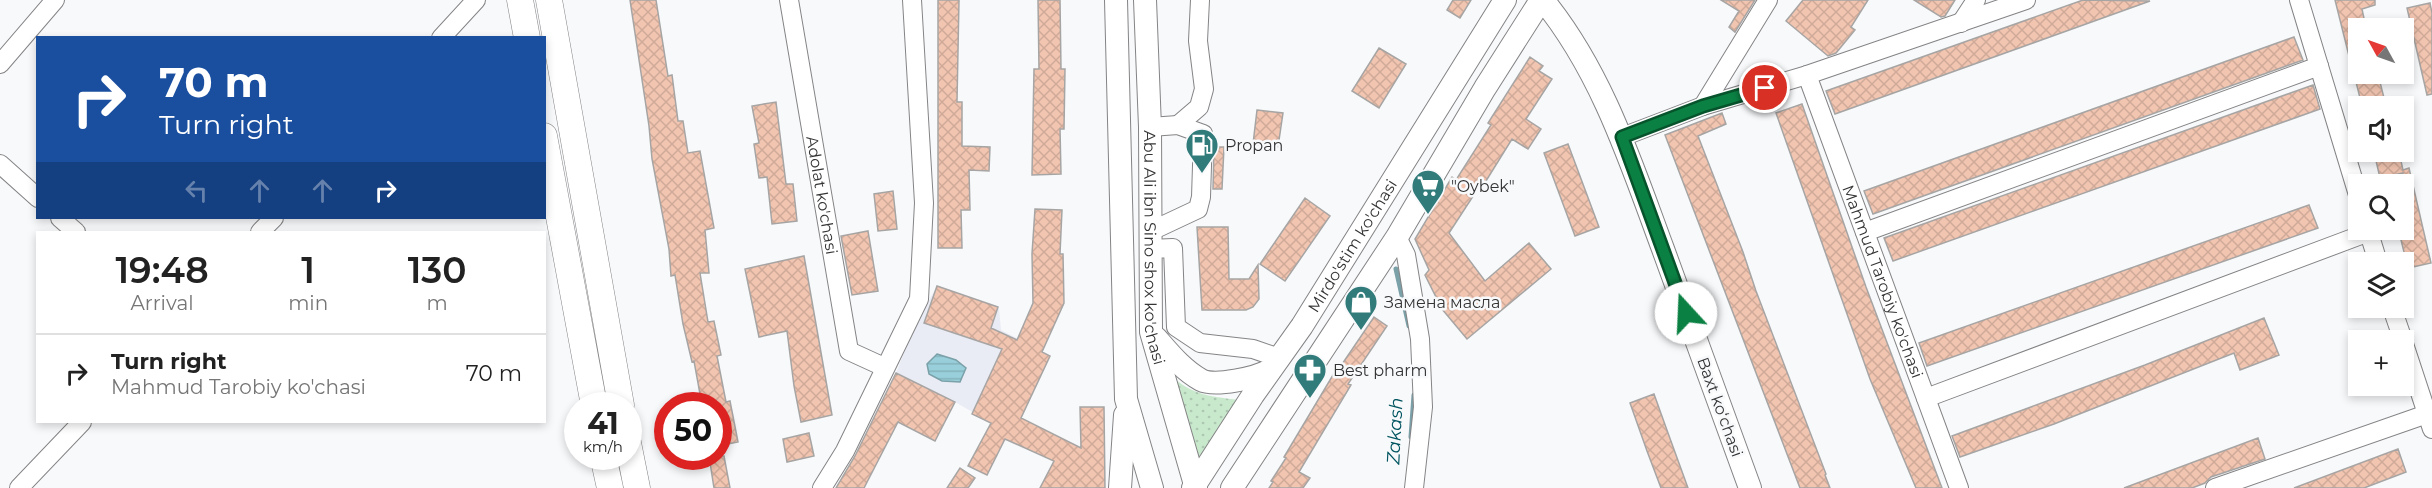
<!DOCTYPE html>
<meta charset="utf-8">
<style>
:root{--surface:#fff;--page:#f6f6f6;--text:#222;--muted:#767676;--line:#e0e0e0}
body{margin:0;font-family:Montserrat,sans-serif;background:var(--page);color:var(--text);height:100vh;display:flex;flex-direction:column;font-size:22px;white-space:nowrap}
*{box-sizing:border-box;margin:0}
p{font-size:20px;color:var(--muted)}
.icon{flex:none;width:33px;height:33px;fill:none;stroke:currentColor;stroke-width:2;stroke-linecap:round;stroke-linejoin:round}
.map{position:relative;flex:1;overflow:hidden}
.details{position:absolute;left:36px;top:231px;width:510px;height:192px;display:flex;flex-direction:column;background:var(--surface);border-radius:0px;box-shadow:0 3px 9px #0003}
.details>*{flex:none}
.banner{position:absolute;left:36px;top:36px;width:510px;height:183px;border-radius:0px;box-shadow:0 3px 9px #0003;background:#1a4fa0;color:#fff;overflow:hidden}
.needle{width:39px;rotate:310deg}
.buttons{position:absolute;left:2348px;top:18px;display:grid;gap:12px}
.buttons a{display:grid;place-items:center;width:66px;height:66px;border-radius:0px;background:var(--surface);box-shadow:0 3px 9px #0003;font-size:30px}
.speed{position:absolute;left:564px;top:392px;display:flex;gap:12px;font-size:30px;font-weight:700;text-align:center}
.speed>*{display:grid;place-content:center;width:78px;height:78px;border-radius:50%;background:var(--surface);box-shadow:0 3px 9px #0003;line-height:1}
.speed small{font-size:15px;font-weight:400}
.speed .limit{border:9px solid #d22;background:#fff;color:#111}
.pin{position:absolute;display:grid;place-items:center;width:51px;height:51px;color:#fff;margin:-26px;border:3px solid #fff;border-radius:50%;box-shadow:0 2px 6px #0007}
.me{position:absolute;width:66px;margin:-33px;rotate:340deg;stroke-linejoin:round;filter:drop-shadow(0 0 4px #0008)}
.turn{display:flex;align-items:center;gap:21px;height:126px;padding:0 24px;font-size:27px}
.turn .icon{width:78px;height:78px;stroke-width:2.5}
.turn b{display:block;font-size:42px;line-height:51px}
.lanes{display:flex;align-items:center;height:57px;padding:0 24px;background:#0003;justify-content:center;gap:30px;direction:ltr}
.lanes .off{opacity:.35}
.eta{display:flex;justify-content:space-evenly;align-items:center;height:102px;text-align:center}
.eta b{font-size:36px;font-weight:600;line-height:42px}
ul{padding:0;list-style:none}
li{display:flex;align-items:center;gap:18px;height:78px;padding:0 24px;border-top:2px solid var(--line)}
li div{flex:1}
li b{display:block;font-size:22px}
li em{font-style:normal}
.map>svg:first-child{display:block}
.built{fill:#eaecf5}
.grass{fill:url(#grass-dots)}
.water{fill:url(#water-rules);stroke:#7aa0a8;stroke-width:1.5}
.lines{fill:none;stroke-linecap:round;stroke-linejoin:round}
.stream{stroke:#7aa0a8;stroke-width:5}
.building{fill:url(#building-cross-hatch);stroke:#a7a5a4;stroke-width:1.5}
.minor-casing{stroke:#848486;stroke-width:20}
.major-casing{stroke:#848486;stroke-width:24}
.highway-casing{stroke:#848486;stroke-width:27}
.minor{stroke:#fff;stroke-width:18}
.major{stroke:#fff;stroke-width:22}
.highway{stroke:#fff;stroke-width:26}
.route-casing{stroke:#07532c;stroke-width:15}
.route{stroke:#0b8043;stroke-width:10}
.labels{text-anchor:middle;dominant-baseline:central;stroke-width:5;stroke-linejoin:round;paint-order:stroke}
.poi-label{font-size:16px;fill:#343435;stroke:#f8f9fb;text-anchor:start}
.street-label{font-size:16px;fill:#343435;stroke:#f8f9fb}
.water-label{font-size:18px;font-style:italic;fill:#015560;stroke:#f8f9fb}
</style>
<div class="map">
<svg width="2432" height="488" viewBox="0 0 2432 488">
<defs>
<pattern id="grass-dots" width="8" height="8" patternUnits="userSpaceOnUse" patternTransform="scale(1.5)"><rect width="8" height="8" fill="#c9e9cd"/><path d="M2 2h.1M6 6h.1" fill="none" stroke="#adc8b1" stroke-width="1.8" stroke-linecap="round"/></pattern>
<pattern id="water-rules" width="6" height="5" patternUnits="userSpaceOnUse" patternTransform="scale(1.5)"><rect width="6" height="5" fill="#98cfda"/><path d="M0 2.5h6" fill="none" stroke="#84b2bc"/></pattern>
<pattern id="building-cross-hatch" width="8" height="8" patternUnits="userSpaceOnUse" patternTransform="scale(1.5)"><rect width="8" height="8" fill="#f2c5b1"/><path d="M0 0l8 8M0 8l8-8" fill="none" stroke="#d0aa99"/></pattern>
</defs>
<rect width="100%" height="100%" fill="#f8f9fb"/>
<path class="built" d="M936,288L999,308L1001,330L1049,355L1009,433L955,402L896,373L915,325Z"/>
<path class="grass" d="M1175,379C1195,396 1215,397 1240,400L1203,457L1196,459Z"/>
<path class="water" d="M937,354L956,360L966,368L960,382L942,381L929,374L927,364Z"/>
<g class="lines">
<path class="stream" d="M1396,269L1409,326
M1411,437L1414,395"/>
</g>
<path class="building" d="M630,0H656L668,76L672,75L678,121H683L688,153L700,151L714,228L705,230L709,273H700L708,322L714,321L721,355L717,356L726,402L730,401L738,442L718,446V405H702L694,361L692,362L683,324L675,275L671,276L669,249L652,159L649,126Z
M938,0H959L957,102H962V146L990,147L989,171L969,170L970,210H961L962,248H938Z
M1038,0H1060L1061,69H1065L1064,129H1060L1061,174L1032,175L1034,69H1039Z
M1453,0H1471L1460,18L1447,10Z
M1721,0H1755L1735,32L1729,27L1739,11Z
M1803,0H1868L1851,27L1855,30L1836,53L1828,56L1786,21Z
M1914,0H1955L1945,16L1941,17Z
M2083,0L2150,1L1835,114L1826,91Z
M2335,0H2375V5L2362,9L2366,28H2358V67L2352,68Z
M2430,3L2432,13V94L2427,95L2407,8Z
M2294,37L2303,60L1873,214L1864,191Z
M1379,48L1406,64L1379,108L1352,91Z
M1530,57L1543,66L1539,71L1552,79L1526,119L1541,129L1528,149L1512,139L1481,189L1479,187L1449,233L1485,281L1529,243L1551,269L1467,339L1442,309L1425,275L1429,270L1415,239L1452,177L1456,180L1491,125L1488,123Z
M2354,74H2378L2386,106H2362Z
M2313,85L2320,109L1893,261L1884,238Z
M776,102L786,184H793L797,221L772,224L767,177L759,178L754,144L759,143L752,106Z
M1802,104L1866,287L1942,488H1916L1870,379L1776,113Z
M1257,110L1283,113L1278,147L1253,144Z
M1722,113L1726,124L1698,136L1743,252L1756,291L1826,474L1825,475L1830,488H1800L1665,135Z
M1568,144L1599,227L1575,236L1544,153Z
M1214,147H1224L1222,189H1213Z
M2374,152H2399L2403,170L2409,168L2431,263L2408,268L2401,240L2403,173L2380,178Z
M893,191L897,229L878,231L874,194Z
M1305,198L1330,216L1285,281L1260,264Z
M2309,205L2318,228L1927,366L1919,343Z
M1035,209L1062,210L1060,254H1063L1064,303L1042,352L1050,356L1021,418L1081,448L1080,407H1104L1105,488H1040L1054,461L1005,439L987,475L968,466L991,423L972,414L1002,349L924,323L937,286L998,307L991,328L1017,340L1033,303L1032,254Z
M1197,227H1228L1229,279H1249L1258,265L1259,299L1253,307L1246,310H1202Z
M868,231L878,291L852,295L841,236Z
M804,256L832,415L801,422L794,386L787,331L759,337L745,269Z
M1374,317L1387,326L1348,384L1351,385L1299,472L1310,478L1303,488H1269L1273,482L1271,481L1286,458L1284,457L1333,375L1334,376Z
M2264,318L2279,355L2240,370L2234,353L2054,424L1960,457L1952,436L2145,365Z
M896,373L955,402L935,441L898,422L864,488H836L855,456Z
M1654,394L1668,433L1688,488H1661L1647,451L1630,403Z
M809,433L814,456L787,462L783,439Z
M2258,438L2265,459L2211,477L2205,483L2192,488H2124Z
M2398,449L2406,472L2364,488H2294Z
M709,456H724L730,488H714Z
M960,468L975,478L968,488H947Z"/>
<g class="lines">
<defs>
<g id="minor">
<path id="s1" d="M789,0L849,351L884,367"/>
<path d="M2299,0L2358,195"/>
<path d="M1961,23L1976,0"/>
<path d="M441,38L476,0"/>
<path d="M0,64L55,0"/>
<path id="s2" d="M1807,75L1959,488"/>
<path d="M1703,106L1768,0"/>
<path d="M1178,125L1199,107L1204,89L1198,41L1200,0"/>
<path d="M1622,137L1703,106L1807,75L2026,0"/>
<path d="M0,164L38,198"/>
<path d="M60,218L76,232"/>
<path d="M2368,230L2378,262"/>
<path d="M260,232L274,218"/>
<path d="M1149,232L1198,209L1201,197L1203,134L1178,125L1150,127"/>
<path d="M1865,232L2319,66"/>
<path d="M1397,237L1406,255L1420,339L1423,407L1414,488"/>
<path d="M1149,249L1173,248L1176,327L1200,343L1253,349L1279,358"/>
<path d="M2392,308L2403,340"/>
<path d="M2403,341L2432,429"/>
<path d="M1926,398L2369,232"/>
<path d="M19,488L82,422"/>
<path d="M822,488L845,451L919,299L924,203L912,0"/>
<path d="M2215,488L2427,414"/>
</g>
<g id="major">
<path d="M1116,0L1126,399L1152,488"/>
<path id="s3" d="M1145,0L1150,127L1151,332L1196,488"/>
<path d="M1543,0C1602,72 1631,163 1663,249C1692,329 1721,408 1750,488"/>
<path d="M1156,338C1170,354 1183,370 1201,380C1215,387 1256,378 1270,370"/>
<path d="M1120,488L1125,415"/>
<path id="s4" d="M1193,488L1253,395L1302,326L1505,0"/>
<path d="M1232,488L1397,237L1485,88L1541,0"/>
</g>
<path id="highway" d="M520,0L527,38
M549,0L621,405
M544,136L594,405
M628,443L637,488
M603,456L610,488"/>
</defs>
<use href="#minor" class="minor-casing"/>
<use href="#major" class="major-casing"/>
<use href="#highway" class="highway-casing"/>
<use href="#minor" class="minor"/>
<use href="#major" class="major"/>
<use href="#highway" class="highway"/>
</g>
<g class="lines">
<defs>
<path id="route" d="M1686,313L1622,137L1703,106L1765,88"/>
</defs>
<use href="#route" class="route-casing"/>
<use href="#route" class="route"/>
</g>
<defs>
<symbol id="fuel-pin" viewBox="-11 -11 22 30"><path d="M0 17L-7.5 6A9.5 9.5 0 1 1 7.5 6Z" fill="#317b7b" stroke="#f8f9fb"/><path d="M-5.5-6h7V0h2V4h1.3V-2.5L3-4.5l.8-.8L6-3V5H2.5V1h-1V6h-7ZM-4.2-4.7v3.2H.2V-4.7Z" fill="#fff"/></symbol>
<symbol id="supermarket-pin" viewBox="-11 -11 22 30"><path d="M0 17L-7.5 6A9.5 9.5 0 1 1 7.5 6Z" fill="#317b7b" stroke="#f8f9fb"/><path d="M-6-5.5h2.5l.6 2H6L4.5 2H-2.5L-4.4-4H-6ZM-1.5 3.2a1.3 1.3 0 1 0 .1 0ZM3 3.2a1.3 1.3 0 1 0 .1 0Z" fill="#fff"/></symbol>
<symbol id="shop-pin" viewBox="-11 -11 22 30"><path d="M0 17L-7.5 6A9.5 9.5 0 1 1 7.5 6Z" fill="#317b7b" stroke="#f8f9fb"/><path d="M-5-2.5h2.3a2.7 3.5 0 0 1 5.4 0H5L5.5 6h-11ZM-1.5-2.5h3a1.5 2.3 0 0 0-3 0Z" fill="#fff"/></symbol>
<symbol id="pharmacy-pin" viewBox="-11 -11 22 30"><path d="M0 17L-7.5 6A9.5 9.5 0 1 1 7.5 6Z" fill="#317b7b" stroke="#f8f9fb"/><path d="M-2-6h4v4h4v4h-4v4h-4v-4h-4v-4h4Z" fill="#fff"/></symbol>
</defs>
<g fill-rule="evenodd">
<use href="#fuel-pin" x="1183" y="126" width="38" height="52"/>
<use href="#supermarket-pin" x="1409" y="167" width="38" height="52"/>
<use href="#shop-pin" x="1342" y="283" width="38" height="52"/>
<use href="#pharmacy-pin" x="1291" y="351" width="38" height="52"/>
</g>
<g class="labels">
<g class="poi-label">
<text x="1225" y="145">Propan</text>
<text x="1451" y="186">"Oybek"</text>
<text x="1384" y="302">Замена масла</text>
<text x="1333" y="370">Best pharm</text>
</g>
<g class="street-label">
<text stroke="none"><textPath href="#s1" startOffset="198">Adolat ko'chasi</textPath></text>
<text stroke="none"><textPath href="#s4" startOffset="290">Mirdo'stim ko'chasi</textPath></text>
<text stroke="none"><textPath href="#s3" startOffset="248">Abu Ali ibn Sino shox ko'chasi</textPath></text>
<text stroke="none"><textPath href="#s2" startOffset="220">Mahmud Tarobiy ko'chasi</textPath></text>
<text transform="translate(1720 407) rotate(70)">Baxt koʻchasi</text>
</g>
<g class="water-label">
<text transform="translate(1395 431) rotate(-87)">Zakash</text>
</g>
</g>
</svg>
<div class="buttons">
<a><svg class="needle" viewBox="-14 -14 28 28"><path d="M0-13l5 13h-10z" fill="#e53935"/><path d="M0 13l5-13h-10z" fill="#767676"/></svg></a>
<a><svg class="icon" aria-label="sound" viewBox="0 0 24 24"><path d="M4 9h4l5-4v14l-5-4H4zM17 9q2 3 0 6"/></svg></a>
<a><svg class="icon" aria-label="search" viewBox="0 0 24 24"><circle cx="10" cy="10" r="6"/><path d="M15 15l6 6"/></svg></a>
<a><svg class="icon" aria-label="layers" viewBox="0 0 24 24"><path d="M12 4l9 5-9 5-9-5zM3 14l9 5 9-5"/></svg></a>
<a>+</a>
</div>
<div class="speed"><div>41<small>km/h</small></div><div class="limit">50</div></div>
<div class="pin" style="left:1765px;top:88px;background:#d93025"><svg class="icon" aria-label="arrive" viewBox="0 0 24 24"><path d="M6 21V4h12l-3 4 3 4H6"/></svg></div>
<svg class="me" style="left:1686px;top:313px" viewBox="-20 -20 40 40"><circle r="19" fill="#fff"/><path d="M0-13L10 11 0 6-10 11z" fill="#0b8043"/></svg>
<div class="banner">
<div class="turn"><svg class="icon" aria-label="right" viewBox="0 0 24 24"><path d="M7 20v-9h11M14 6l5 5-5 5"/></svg><div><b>70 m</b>Turn right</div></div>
<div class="lanes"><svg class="icon off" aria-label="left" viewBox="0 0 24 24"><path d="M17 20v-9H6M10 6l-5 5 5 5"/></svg><svg class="icon off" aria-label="ahead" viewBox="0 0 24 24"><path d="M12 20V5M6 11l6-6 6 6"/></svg><svg class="icon off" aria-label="ahead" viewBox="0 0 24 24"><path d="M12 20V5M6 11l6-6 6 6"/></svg><svg class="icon" aria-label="right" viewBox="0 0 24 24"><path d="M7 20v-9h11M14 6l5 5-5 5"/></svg></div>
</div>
<section class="details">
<div class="eta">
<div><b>19:48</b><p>Arrival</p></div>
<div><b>1</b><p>min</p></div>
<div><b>130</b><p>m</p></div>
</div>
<ul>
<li><svg class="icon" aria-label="right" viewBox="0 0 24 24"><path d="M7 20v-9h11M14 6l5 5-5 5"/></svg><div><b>Turn right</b><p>Mahmud Tarobiy ko'chasi</p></div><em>70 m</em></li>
</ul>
</section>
</div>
